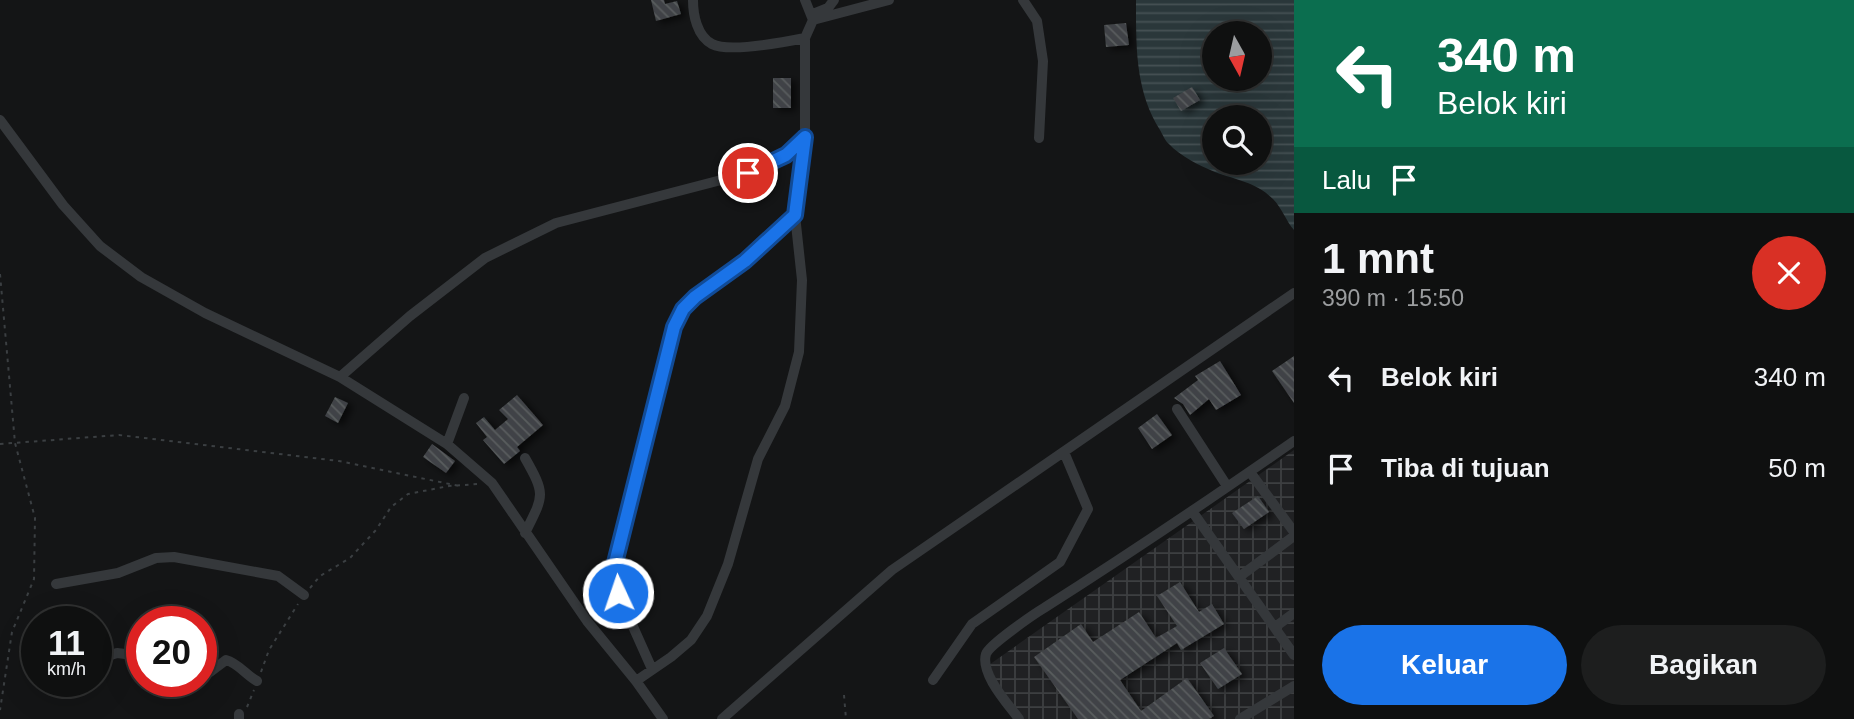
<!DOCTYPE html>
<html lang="id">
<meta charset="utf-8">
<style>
:root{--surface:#0f1010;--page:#1d1e1e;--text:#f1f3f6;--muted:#9b9d9f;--line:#2f3030;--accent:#1a73e8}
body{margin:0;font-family:Arial,sans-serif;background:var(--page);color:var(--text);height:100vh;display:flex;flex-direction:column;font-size:26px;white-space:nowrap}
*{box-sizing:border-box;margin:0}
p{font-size:23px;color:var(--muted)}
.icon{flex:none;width:38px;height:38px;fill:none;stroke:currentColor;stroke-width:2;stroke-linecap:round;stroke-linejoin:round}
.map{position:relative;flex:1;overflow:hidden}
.details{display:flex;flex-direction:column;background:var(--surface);width:560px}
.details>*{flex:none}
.hud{background:#0b6e4f;color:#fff;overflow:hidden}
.needle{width:46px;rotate:172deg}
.buttons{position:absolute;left:1202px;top:21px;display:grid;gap:14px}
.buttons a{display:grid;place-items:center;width:70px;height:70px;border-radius:50%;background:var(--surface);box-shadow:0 7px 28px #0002,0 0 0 2px var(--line);font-size:35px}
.speed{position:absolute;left:21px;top:606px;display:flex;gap:14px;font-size:35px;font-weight:700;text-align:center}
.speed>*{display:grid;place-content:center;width:91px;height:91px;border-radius:50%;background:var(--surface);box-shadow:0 7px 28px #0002,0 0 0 2px var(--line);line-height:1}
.speed small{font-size:18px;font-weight:400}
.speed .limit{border:10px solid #d22;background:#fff;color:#111}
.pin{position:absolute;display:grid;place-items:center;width:60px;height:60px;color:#fff;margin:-30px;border:4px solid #fff;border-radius:50%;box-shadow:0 2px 7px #0007}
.me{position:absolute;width:77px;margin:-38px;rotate:357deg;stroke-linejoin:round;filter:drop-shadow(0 0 5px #0008)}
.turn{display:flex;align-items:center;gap:24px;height:147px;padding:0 28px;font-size:32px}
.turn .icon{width:91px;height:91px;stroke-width:2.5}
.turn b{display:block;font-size:49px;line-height:60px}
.then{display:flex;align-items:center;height:66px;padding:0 28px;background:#0003;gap:14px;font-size:26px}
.round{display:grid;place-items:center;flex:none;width:74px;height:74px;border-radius:37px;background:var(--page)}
.headline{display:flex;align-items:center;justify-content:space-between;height:119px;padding:0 28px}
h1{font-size:42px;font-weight:800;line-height:52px}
.cta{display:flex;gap:14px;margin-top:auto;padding:14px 28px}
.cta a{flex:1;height:80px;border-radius:42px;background:var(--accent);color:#fff;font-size:28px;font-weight:800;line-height:80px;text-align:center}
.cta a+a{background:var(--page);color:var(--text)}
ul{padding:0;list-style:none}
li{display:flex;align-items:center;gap:21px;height:91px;padding:0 28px}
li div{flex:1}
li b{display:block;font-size:26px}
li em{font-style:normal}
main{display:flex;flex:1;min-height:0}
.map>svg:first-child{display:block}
.industrial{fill:url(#industrial-grid)}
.water{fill:url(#water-rules);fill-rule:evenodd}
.building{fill:url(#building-back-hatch);filter:url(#shadow)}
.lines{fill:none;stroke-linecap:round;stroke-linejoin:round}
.path{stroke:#3b3f42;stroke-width:2;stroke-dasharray:3.5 5;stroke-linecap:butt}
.minor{stroke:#35383b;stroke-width:10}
.route-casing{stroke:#114b97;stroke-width:18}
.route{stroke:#1a73e8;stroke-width:12}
</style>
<main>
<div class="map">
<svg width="1294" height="719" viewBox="0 0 1294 719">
<defs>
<pattern id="industrial-grid" width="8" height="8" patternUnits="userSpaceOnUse" patternTransform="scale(1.75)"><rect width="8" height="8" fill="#202123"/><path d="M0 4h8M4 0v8" fill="none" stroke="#3d3f41"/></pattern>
<pattern id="water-rules" width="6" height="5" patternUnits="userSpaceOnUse" patternTransform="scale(1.75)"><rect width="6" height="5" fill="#2a373a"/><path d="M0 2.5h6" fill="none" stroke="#465154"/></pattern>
<pattern id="building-back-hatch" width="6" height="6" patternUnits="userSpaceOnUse" patternTransform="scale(1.75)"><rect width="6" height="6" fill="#404346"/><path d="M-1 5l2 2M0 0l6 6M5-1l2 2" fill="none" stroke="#595c5e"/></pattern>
<filter id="shadow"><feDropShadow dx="5" dy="3" stdDeviation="3.5" flood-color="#0009"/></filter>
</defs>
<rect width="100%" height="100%" fill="#141516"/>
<path class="industrial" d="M1294,450V719H1023L986,667Z"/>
<path class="water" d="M1136,0H1294V230C1286,221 1282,208 1273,199C1256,182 1236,180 1215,172C1200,166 1180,156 1169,144C1165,141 1163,135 1160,130C1135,90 1136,46 1136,0ZM1214,33H1260V79H1214ZM1214,117H1260V163H1214Z"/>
<path class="building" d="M651,0H664L665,4L677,1L681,14L656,21Z
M1126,23L1129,45L1106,47L1104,25Z
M773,78H791V108H773Z
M1192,87L1200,100L1181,111L1173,98Z
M1294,356V403L1272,371Z
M1220,361L1241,395L1216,410L1209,399L1190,415L1183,404L1174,398L1198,380L1195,376Z
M517,395L543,425L517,447L520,451L504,464L483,440L487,437L476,423L484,417L495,430L508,419L499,410Z
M335,397L348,403L338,423L325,416Z
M1157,414L1172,435L1152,449L1138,428Z
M432,444L455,461L446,473L423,457Z
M1258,496L1269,512L1244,529L1232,513Z
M1180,582L1199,612L1212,604L1224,624L1181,650L1177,643L1120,680L1141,711L1187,678L1214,716L1209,719H1078L1034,657L1081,624L1093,642L1139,612L1156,638L1177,626L1157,596Z
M1224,648L1242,674L1218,689L1200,663Z"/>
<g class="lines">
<path class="path" d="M0,274L15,443L35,518L34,579L12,632L0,710
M0,444L119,435L339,461L459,486
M310,588L320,576L350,558L376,530L391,507L408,494L449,486L478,484
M261,672L269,650L298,604
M844,695L846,719
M247,707L254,690"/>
<path class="minor" d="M693,0C693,15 697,36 712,44C729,53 785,42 805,38
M1023,0L1037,21L1043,61L1039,138
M813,14L828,8L834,0
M813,20L889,0
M0,120L63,205L100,246L141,277L205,313L340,377L447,444L492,483L587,621L636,681L663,719
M340,377L410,316L485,258L556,223L748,173L786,155L805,137V38L813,20L805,0
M1177,409L1227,486
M447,444L464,398
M525,458C546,495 544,495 525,533
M1250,472L1294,532
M1192,511L1294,655
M1239,577L1294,536
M56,584L118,573L156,558L174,557L278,576L304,595
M1275,627L1294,613
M96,660L117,653L142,656
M201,665L210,672L226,660C238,663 246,675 257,681
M652,669L618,593L614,570L674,327C692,293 717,284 746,260C763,246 779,231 795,215
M933,680L972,624L1060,562L1088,509L1064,452
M636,681L671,657L691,640L707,616L728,564L758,459L785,406L799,352L802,280L795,215L805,137
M239,719V714
M722,719L892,570L1294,293
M1019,719C1008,704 980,674 986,654C989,645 1034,614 1044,608C1129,554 1212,498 1294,441
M1240,719L1294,686"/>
</g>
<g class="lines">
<defs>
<path id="route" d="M618,593L613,577L615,563L674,327L683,309L695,297L745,261L795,215L805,137L786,155L748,173"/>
</defs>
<use href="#route" class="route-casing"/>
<use href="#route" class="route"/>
</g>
</svg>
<div class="buttons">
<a><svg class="needle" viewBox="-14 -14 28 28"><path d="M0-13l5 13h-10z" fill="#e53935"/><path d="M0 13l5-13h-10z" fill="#9b9d9f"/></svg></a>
<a><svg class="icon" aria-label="search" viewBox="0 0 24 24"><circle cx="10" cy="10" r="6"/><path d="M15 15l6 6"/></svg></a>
</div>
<div class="speed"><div>11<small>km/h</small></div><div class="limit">20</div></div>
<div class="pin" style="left:748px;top:173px;background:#d93025"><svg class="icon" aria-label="arrive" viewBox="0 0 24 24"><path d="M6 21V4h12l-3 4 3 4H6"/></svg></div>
<svg class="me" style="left:618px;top:593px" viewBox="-20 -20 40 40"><circle r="17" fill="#1a73e8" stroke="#fff" stroke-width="3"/><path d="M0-11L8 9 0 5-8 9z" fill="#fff"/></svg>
</div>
<section class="details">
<div class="hud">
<div class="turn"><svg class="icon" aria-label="left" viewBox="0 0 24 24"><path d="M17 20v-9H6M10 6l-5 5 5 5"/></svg><div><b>340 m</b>Belok kiri</div></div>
<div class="then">Lalu<svg class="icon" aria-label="arrive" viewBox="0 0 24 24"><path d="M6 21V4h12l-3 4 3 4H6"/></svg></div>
</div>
<div class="headline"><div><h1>1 mnt</h1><p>390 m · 15:50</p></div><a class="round" style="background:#d93025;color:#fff"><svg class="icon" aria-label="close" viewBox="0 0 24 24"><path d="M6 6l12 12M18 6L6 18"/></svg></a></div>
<ul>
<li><svg class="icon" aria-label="left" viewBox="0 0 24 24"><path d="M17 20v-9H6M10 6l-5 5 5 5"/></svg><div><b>Belok kiri</b></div><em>340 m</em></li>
<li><svg class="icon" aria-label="arrive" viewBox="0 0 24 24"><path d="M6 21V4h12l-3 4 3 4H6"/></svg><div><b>Tiba di tujuan</b></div><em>50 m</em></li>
</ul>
<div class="cta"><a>Keluar</a><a>Bagikan</a></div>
</section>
</main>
